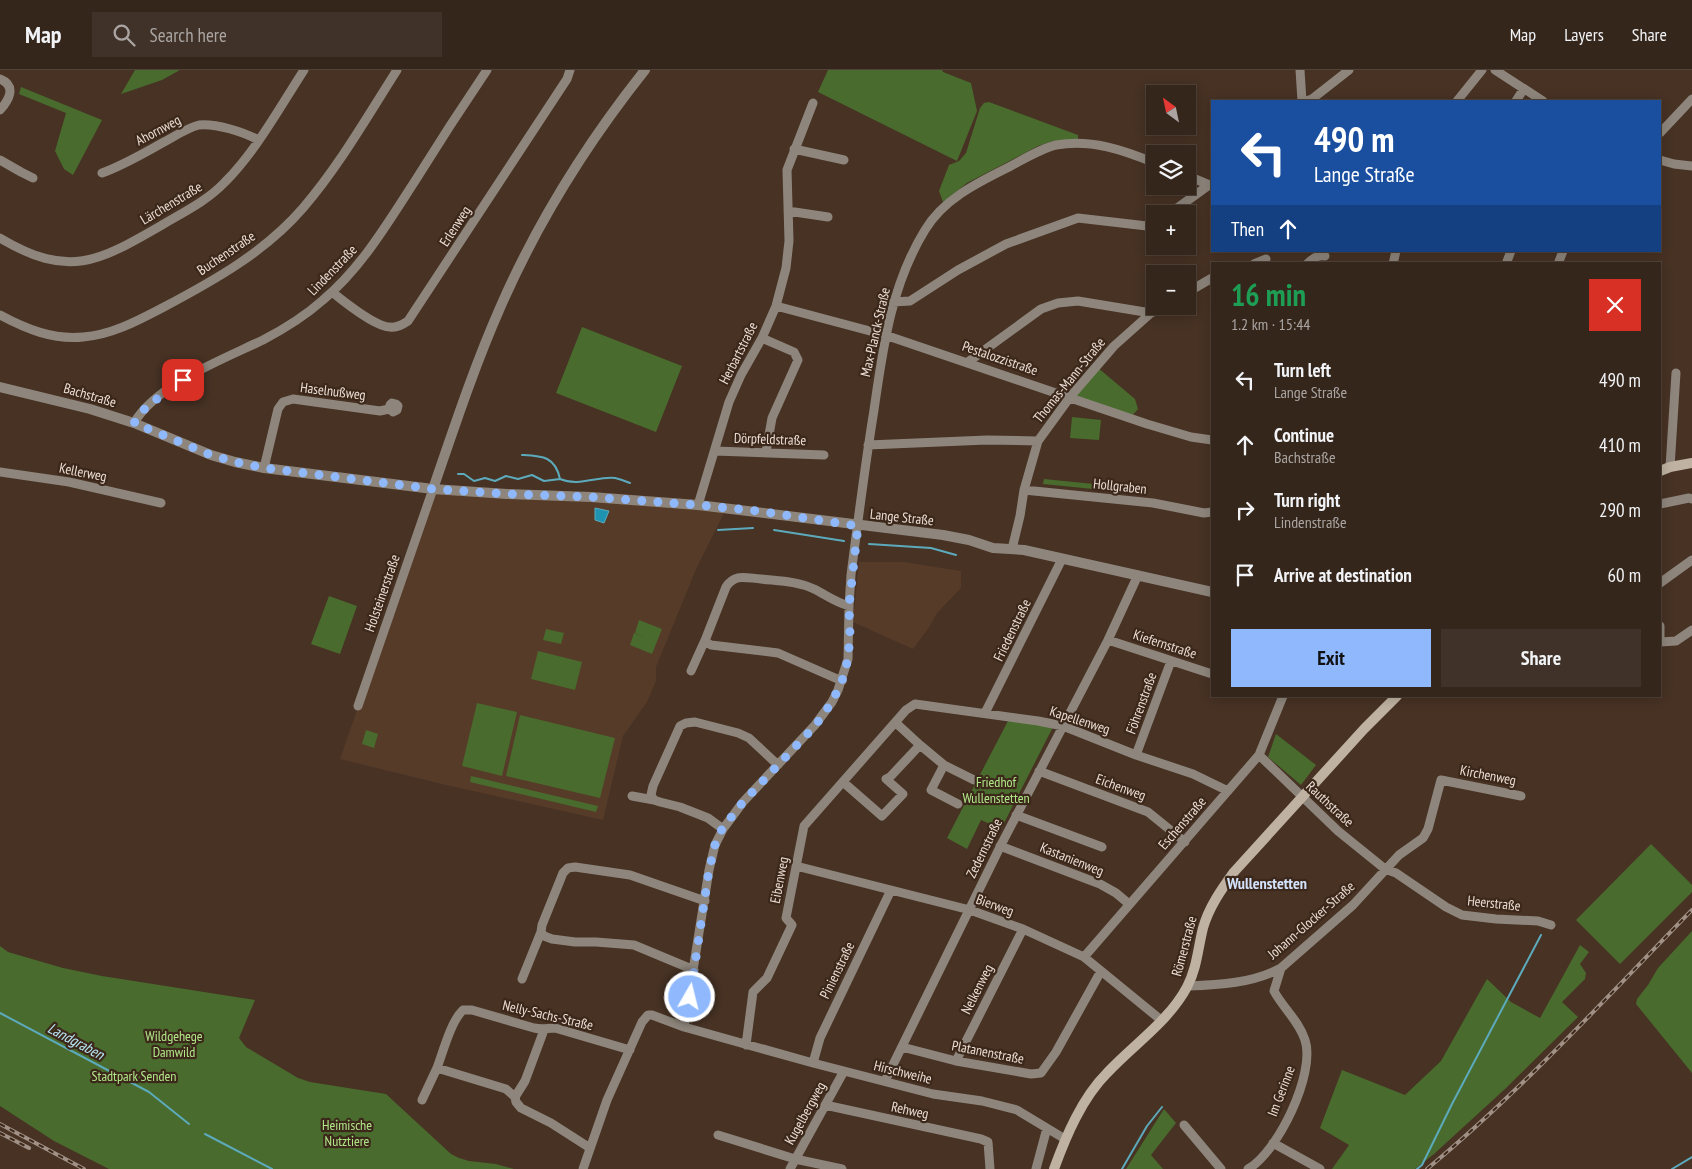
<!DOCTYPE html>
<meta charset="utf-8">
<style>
:root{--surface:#35261b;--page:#403228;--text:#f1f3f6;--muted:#aaa5a3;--line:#4f433a;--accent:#8fb8fd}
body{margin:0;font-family:"PT Sans Narrow",sans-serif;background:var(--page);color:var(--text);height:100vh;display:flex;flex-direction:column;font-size:19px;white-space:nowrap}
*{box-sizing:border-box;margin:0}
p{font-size:16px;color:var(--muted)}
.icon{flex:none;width:28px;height:28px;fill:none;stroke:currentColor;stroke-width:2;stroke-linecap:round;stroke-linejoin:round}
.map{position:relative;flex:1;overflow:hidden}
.sheet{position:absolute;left:1211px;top:192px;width:450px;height:435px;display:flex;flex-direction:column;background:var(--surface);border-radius:0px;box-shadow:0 2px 12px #0003,0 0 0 1px var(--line)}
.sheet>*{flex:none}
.guide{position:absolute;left:1211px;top:30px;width:450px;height:152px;border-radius:0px;box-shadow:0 2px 12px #0003,0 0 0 1px var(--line);background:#1a4fa0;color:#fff;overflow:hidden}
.needle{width:32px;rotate:327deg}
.buttons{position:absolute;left:1146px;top:15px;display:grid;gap:10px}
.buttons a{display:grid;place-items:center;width:50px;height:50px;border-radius:0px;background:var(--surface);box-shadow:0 2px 12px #0003,0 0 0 1px var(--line);font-size:25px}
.pin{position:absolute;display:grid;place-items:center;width:42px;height:42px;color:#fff;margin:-21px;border-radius:10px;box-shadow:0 2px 8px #0006}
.me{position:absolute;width:55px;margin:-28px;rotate:8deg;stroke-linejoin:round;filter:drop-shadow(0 0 4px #0008)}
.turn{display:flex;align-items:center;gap:18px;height:105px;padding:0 20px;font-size:22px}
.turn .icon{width:65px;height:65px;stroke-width:2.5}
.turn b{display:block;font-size:35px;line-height:42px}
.then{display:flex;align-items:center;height:48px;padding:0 20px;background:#0003;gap:10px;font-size:19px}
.round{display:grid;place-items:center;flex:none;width:52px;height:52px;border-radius:0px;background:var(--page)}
.summary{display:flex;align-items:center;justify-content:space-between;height:85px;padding:0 20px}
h1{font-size:30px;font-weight:700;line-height:38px;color:#1e9e55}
.primary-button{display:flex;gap:10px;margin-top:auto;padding:10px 20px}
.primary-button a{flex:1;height:58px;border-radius:0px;background:var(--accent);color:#111;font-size:20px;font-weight:700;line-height:58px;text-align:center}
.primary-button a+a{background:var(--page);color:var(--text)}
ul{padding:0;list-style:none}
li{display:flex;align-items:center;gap:15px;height:65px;padding:0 20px}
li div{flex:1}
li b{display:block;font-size:19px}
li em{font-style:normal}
header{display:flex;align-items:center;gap:30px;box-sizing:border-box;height:70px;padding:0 25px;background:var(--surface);border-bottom:1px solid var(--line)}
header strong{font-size:24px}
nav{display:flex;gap:28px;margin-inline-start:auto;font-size:18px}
.search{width:350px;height:45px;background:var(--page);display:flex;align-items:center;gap:12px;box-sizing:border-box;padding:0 18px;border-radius:0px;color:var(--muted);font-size:19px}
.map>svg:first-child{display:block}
.built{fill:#563b28}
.green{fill:#496b2d}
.water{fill:#1e94b2;stroke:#5caabc}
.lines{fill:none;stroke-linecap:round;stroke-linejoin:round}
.stream{stroke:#5caabc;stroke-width:2}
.minor{stroke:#8e867c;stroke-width:9}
.tertiary{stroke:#8e867c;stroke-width:10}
.secondary{stroke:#bfb2a2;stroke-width:10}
.rail-casing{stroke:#a19085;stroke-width:4}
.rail{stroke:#3c281a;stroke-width:2;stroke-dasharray:5.5;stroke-linecap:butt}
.route{stroke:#8fb8fd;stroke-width:9;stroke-dasharray:0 16.2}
.labels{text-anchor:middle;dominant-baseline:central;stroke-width:4.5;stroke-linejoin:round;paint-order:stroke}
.street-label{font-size:14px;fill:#ecded5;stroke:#3c281a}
.park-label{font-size:14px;fill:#b0e788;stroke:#3c281a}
.water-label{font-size:15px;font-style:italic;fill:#b8e8f8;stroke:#3c281a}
.quarter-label{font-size:16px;font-weight:bold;fill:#d3e3fe;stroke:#3c281a}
</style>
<header>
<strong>Map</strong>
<div class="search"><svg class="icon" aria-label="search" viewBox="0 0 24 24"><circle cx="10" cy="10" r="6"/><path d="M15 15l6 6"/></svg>Search here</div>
<nav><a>Map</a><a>Layers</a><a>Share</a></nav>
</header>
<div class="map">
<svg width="1692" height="1099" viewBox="0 0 1692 1099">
<rect width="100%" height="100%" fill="#473224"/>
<path class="built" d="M433,420L726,439L697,497L656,597V611L647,632L623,666L603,750L446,715L340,689Z
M859,492H904L961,501V518L937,543L928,559L913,579L853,552Z"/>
<path class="green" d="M135,0H180L162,10L121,24Z
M828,0H942L943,2L971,13L977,41L957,91L818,22Z
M21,17L102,50L73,105L64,99L55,81L66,43L19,24Z
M989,32L1078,65V69L1053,71L1038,76L967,113L943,132L939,121L949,95L959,91L966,83L980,38L984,33Z
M582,257L682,296L656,362L556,323Z
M1097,297L1135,329L1138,339L1131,347L1071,326Z
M1072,347L1101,350L1099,370L1070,368Z
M1044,409L1104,415L1103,420L1043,414Z
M329,526L357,536L340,584L311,574Z
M639,550L662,559L652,584L630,575L634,563L646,568L635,563Z
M546,559L564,563L561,574L543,570Z
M538,581L582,592L575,620L531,609Z
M477,633L517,642L502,706L462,696Z
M520,645L615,668L600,728L506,706Z
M1009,649L1054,655L1001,759L981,750L967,779L947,768Z
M366,660L378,664L374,678L362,674Z
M1276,664L1316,695L1301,715L1268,687Z
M471,706L598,736L596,742L470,712Z
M1651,774L1692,815V822L1620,894L1576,850Z
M1692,861V1003L1636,934L1637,929L1648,915L1658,898Z
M1580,875L1589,882L1580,894L1586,903L1585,909L1562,932L1578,947L1505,1019L1434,1084L1415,1099H1332L1349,1075L1320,1058L1342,1000L1405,1025L1441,991L1487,909L1511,932L1540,948Z
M0,876L8,882L63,898L102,906L255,930L239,968L246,977L298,1008L310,1012L386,1024L451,1084L459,1088L469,1091L496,1094L514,1099H109L54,1071L0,1036Z
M1164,1039L1176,1053L1151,1085L1163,1099H1126Z"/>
<path class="water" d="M595,438L609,441L604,453L595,450Z"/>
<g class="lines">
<path class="stream" d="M522,385C542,386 555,386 560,409C579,417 597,406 615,408C620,409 625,411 630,413
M458,404H464L474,411L485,408L495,411L506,406L518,409L532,405L544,411L560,409
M718,460L753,458
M774,460L844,471
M869,474L931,478L956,485
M0,943L149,1022L189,1054
M205,1064L272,1099
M1122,1099L1147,1056L1162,1037
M1417,1099L1422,1095L1452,1034L1541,865
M1672,1099L1692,1087"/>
<path class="minor" d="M1300,0L1302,31
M1495,0L1543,31
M0,9C17,16 9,30 0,40
M1306,31L1312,29L1349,0
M1457,31L1482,0
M1516,31L1523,20
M1660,63L1692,29
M794,79L844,90
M0,90L21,102L33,108
M1660,90L1674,94L1692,96
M102,103C124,95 144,83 164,72C175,66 187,58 199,55C215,53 244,62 258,70
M1188,106L1212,116
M788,141L828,147
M1169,144L1209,115
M0,168C69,209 98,192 162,155C184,142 207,131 225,112C256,81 280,37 304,0
M1254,194L1266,189
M1307,194C1312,189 1317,185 1325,186
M1393,194L1396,181
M1506,194L1511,181
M1558,194L1563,181
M332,222C343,231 376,257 390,257C397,258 402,255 408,251L567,9L570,0
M1188,222L1212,208
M893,232L910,231L958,200L1006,174L1078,148L1147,156L1155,152
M776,236L885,265L1147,354L1191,367L1212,370
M0,245C26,259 53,270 83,267C112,265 139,250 164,237C215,210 265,182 303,138C339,96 367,47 397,0
M762,268L794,282L798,290L772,348L766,382
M968,292L1041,239L1058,233L1078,231L1151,243
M134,353C157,314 224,289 263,270C284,259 305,246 323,230C362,197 387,154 415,111C438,74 462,37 487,0
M868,375L987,370L1038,371
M715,381L824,385
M1670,397L1676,303
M264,398L278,339L283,332L293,329L380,341L389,339L393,342L397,340L398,336L396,334L392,333L390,335L389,339
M0,402L69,412L161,433
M1024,420L1153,433L1204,443L1212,442
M1660,434L1689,428L1692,429
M698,435L729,332L741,305L762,268L776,236L786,198L789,171L787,100L813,33
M1012,479L1020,446L1024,420L1038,371L1070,327L1114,276L1151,243L1163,236
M1660,513L1692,490
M1660,556V572
M1108,570L1212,604
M1660,572L1676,571L1692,560
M691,601L706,568
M842,611L778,583L711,575L706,572V568L726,517C735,503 746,508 761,509C779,511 797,511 814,519C826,525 835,532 849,536
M358,636L433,419
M985,643L1062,489
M920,675L944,695L974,710
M1136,685L1171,591
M1259,685L1338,761L1385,799L1396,803L1446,837L1462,845L1496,849L1538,851L1551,855
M944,695L931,720L958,734
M1039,701L1148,742L1185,772
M843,712L882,746L903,724L886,709L890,707L920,675L896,653
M632,726L654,730
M1016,745L1102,777
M723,759L708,748L680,737L660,732L654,730L651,725L653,716L680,656L686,653L695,652L738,663L749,668L778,695
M1000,776L1100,814L1116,823L1129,834
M796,796L970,840L1023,859L1084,887L1161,950
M1084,887L1259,685L1283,626
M694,900L634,875L596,872H575L552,869L544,866L541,862L542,855L563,803L568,798L575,797L630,805L705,831
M522,909L541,862
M1188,916C1219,915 1253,913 1281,898L1353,835L1399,785L1423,768L1428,759L1441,710L1521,726
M746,975L753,922L767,908L792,855L786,848L804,756L906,640L915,634L1038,651L1063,656L1136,685L1193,704L1228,721
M902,977L956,991L1031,1004L1041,1003L1056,982L1101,901
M956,991L1023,859
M813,993L820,968L891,820
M885,1011L1002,773L1108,570L1138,505
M515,1027L525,1011L544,960
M422,1030L437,998
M825,1035L981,1069L988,1072L990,1099
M1184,1055L1221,1099
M718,1065L795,1089L842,1099
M1065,1069L1017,1040L982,1031L933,1024L813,993L684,957L709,800L715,775L723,759L743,732L815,655L832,632L838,620L848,589L849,536L851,505C858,450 865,395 874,340C883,278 891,215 925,160C943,130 975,114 1005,99C1021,91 1039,79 1056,75C1092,69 1123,80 1155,93
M1273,1073L1320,1099
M590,1078L551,1053L521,1038L516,1032L515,1027L506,1019L437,998C443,982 451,951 463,940H472L534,958C545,960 546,958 555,958L630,980
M583,1099L607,1030L642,952L648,945H652L684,957
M790,1099L844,1001
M1036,1099L1047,1058
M1248,1099C1278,1082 1316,1003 1305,970C1299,951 1283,938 1274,921L1281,898"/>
<path class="tertiary" d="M0,317L90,339L134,353L211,385L235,392L264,398L433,419L507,424L591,427L698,435L943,465L969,470L993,478L1024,480L1212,522
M433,419C454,358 474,297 500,238C537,153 587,73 645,0"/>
<path class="secondary" d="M1660,401L1670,397L1692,393
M1054,1099C1066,1066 1082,1028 1107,1003C1133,975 1169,951 1187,917C1197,898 1198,878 1203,858C1209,837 1221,820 1234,802L1364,659L1397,626"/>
<defs>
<path id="rail" d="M0,1054L84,1099
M0,1063L29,1078
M1427,1099C1522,1020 1606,928 1692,840"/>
</defs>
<use href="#rail" class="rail-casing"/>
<use href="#rail" class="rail"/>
</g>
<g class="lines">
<path class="route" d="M183,310L146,337L134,353L211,385L235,392L264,398L433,419L507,424L591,427L698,435L758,441L858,456L849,536L850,565L848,589L842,611L832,632L815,656L743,732L722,759L715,775L709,800L690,927"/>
</g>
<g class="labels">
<g class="street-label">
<text transform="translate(158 60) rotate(-28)">Ahornweg</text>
<text transform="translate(171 133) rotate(-31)">Lärchenstraße</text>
<text transform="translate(455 156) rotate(-57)">Erlenweg</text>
<text transform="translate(226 183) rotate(-34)">Buchenstraße</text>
<text transform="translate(332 200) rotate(-46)">Lindenstraße</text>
<text transform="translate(875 262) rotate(-77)">Max-Planck-Straße</text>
<text transform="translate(738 283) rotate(-63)">Herbartstraße</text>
<text transform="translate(1000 288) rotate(19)">Pestalozzistraße</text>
<text transform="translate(1069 310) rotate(-51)">Thomas-Mann-Straße</text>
<text transform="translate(333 321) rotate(7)">Haselnußweg</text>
<text transform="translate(90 325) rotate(16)">Bachstraße</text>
<text transform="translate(770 369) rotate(2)">Dörpfeldstraße</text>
<text transform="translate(83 402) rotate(11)">Kellerweg</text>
<text transform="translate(1120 416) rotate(6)">Hollgraben</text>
<text transform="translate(902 447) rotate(6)">Lange Straße</text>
<text transform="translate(382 523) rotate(-71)">Holsteinerstraße</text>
<text transform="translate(1012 560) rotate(-64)">Friedenstraße</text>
<text transform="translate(1165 574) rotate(18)">Kiefernstraße</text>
<text transform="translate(1141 633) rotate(-70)">Föhrenstraße</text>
<text transform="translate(1080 650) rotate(18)">Kapellenweg</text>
<text transform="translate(1488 705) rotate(11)">Kirchenweg</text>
<text transform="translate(1121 717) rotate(20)">Eichenweg</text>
<text transform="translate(1330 734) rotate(43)">Rauthstraße</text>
<text transform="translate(1182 753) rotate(-49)">Eschenstraße</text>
<text transform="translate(984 778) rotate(-64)">Zedernstraße</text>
<text transform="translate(1072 789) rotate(22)">Kastanienweg</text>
<text transform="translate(779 810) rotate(-79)">Eibenweg</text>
<text transform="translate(1494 833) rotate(6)">Heerstraße</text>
<text transform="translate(995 835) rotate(20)">Bierweg</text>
<text transform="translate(1311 850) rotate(-41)">Johann-Glocker-Straße</text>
<text transform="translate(1184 876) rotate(-75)">Römerstraße</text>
<text transform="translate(837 900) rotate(-64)">Pinienstraße</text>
<text transform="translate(977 919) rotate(-63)">Nelkenweg</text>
<text transform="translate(548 945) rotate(13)">Nelly-Sachs-Straße</text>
<text transform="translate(988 982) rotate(11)">Platanenstraße</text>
<text transform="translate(903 1002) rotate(14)">Hirschweihe</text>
<text transform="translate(1281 1021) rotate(-69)">Im Gerinne</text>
<text transform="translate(910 1040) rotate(12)">Rehweg</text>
<text transform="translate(805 1043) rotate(-61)">Kugelbergweg</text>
</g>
<g class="park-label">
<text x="996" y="712">Friedhof<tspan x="996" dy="16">Wullenstetten</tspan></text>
<text x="174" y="966">Wildgehege<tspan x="174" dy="16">Damwild</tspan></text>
<text x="134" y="1006">Stadtpark Senden</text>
<text x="347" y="1055">Heimische<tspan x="347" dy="16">Nutztiere</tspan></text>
</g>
<g class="water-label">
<text transform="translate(76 971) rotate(28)">Landgraben</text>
</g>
<g class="quarter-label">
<text x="1267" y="813">Wullenstetten</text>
</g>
</g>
</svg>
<div class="buttons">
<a><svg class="needle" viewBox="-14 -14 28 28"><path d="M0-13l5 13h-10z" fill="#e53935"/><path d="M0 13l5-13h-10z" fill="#aaa5a3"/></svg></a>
<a><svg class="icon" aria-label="layers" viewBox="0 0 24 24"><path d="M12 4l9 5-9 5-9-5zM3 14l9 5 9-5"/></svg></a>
<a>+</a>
<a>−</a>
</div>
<div class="pin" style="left:183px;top:310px;background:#d93025"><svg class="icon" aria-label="arrive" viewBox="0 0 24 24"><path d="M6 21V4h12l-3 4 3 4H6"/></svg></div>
<svg class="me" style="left:690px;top:927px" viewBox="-20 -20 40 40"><circle r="17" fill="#8fb8fd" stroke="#fff" stroke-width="3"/><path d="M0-11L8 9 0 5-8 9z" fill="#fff"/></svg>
<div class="guide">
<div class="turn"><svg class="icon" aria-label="left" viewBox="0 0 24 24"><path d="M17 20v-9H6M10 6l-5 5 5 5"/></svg><div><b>490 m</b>Lange Straße</div></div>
<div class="then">Then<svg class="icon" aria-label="ahead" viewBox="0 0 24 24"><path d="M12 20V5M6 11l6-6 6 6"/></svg></div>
</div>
<section class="sheet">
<div class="summary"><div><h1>16 min</h1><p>1.2 km · 15:44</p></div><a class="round" style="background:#d93025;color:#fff"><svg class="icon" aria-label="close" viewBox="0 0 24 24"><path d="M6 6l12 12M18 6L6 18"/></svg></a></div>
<ul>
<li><svg class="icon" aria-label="left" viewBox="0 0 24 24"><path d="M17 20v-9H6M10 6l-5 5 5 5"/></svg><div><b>Turn left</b><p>Lange Straße</p></div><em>490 m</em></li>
<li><svg class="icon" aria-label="ahead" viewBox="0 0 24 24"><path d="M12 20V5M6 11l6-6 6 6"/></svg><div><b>Continue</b><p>Bachstraße</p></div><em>410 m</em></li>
<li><svg class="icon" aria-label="right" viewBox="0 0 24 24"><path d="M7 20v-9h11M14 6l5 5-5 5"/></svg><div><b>Turn right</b><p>Lindenstraße</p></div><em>290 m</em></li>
<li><svg class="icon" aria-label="arrive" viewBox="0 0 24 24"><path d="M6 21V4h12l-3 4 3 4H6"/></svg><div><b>Arrive at destination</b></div><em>60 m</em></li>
</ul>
<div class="primary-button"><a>Exit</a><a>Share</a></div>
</section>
</div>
